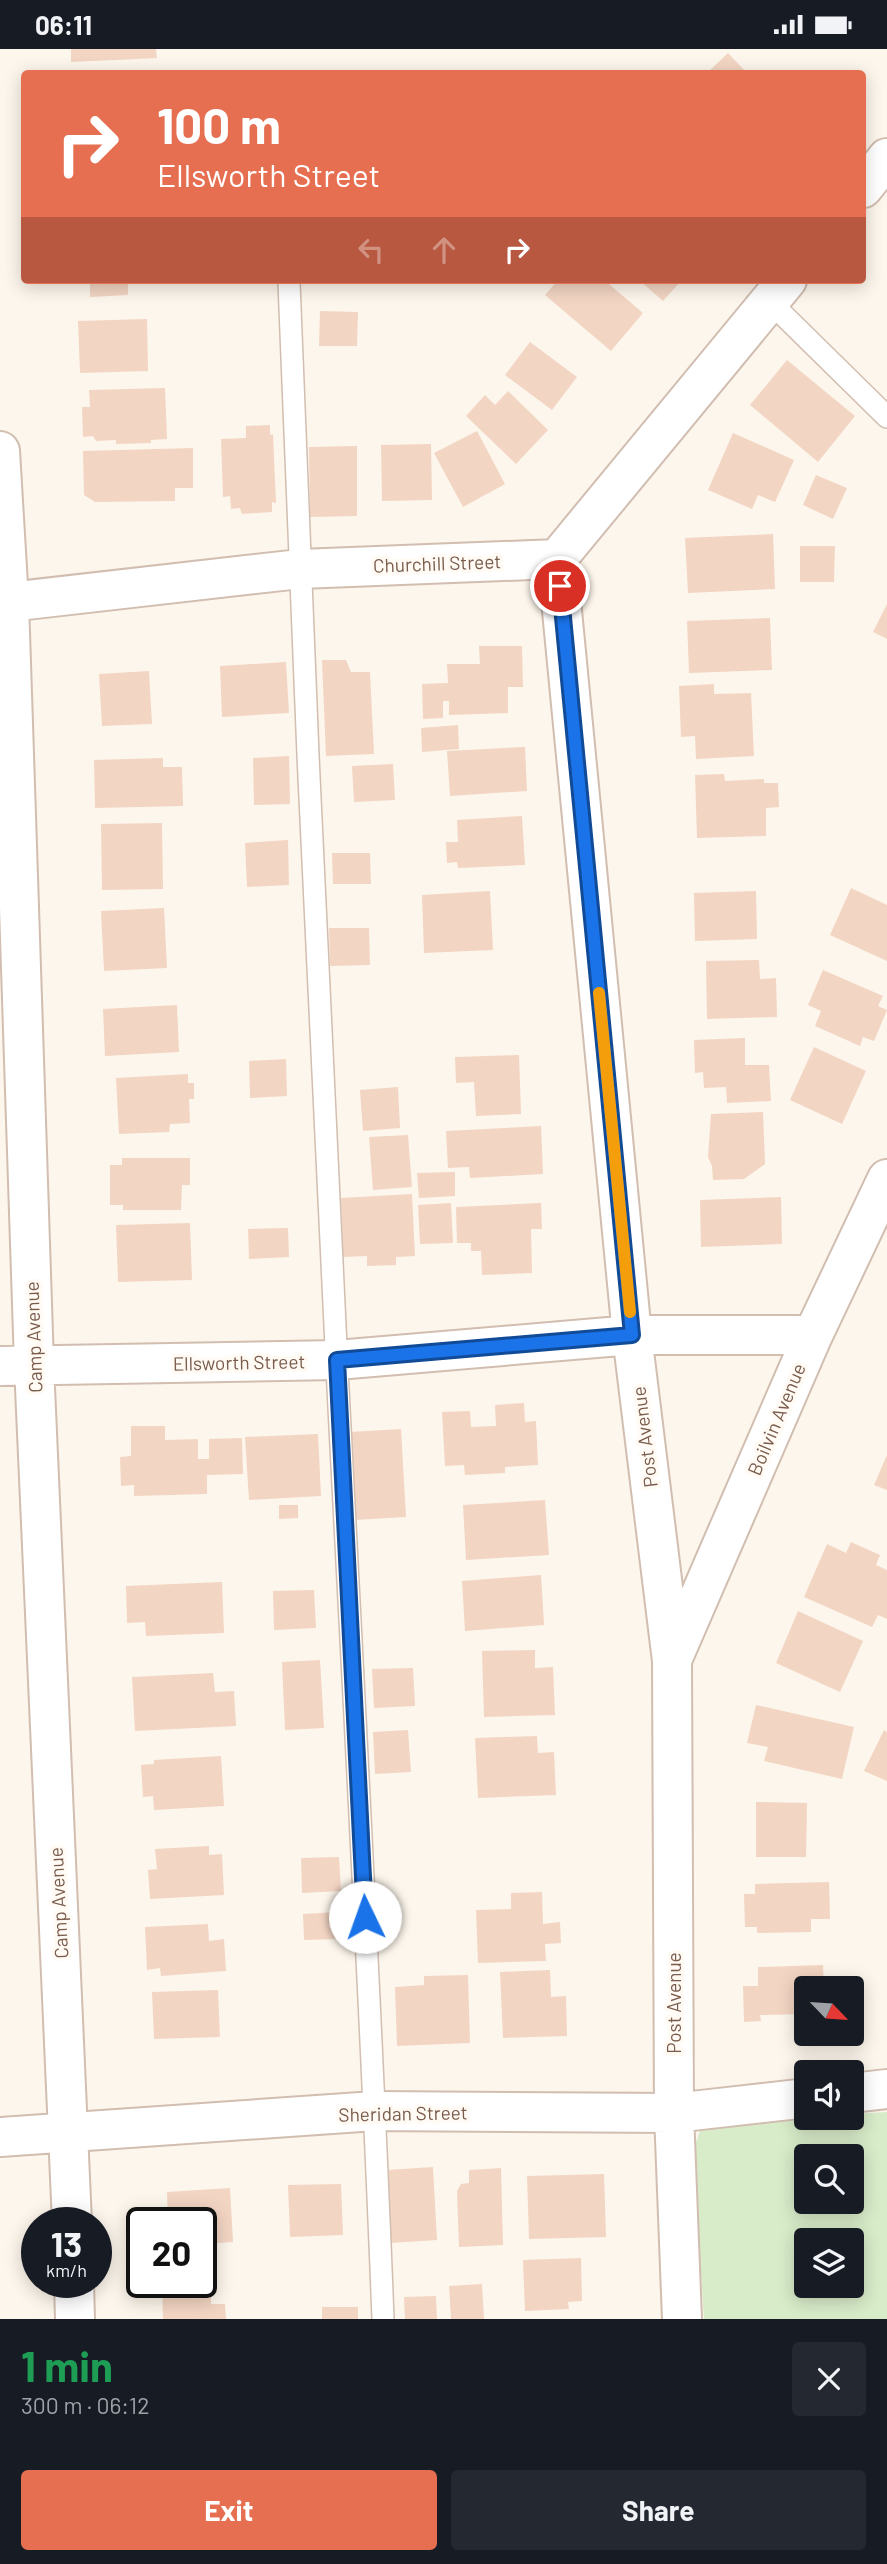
<!DOCTYPE html>
<meta charset="utf-8">
<style>
:root{--surface:#171b24;--page:#242831;--text:#f1f3f6;--muted:#9ea1a6;--accent:#e76f51}
body{margin:0;font-family:Barlow,sans-serif;background:var(--page);color:var(--text);height:100vh;display:flex;flex-direction:column;font-size:26px;white-space:nowrap}
*{box-sizing:border-box;margin:0}
p{font-size:23px;color:var(--muted)}
.icon{flex:none;width:38px;height:38px;fill:none;stroke:currentColor;stroke-width:2;stroke-linecap:round;stroke-linejoin:round}
.map{position:relative;height:2270px;overflow:hidden}
.side{display:flex;flex-direction:column;background:var(--surface);flex:1}
.side>*{flex:none}
.top-card{position:absolute;left:21px;top:21px;width:845px;height:214px;border-radius:7px;box-shadow:0 4px 18px #0003;background:#e76f51;color:#fff;overflow:hidden}
.needle{width:46px;rotate:115deg}
.buttons{position:absolute;left:794px;top:1927px;display:grid;gap:14px}
.buttons a{display:grid;place-items:center;width:70px;height:70px;border-radius:7px;background:var(--surface);box-shadow:0 4px 18px #0003;font-size:35px}
.speed{position:absolute;left:21px;top:2158px;display:flex;gap:14px;font-size:35px;font-weight:700;text-align:center}
.speed>*{display:grid;place-content:center;width:91px;height:91px;border-radius:50%;background:var(--surface);box-shadow:0 4px 18px #0003;line-height:1}
.speed small{font-size:18px;font-weight:400}
.speed .limit{border:4px solid #111;border-radius:10px;background:#fff;color:#111}
.pin{position:absolute;display:grid;place-items:center;width:60px;height:60px;color:#fff;margin:-30px;border:4px solid #fff;border-radius:50%;box-shadow:0 2px 7px #0007}
.me{position:absolute;width:77px;margin:-38px;rotate:357deg;stroke-linejoin:round;filter:drop-shadow(0 0 5px #0008)}
.turn{display:flex;align-items:center;gap:24px;height:147px;padding:0 21px;font-size:32px}
.turn .icon{width:91px;height:91px;stroke-width:2.5}
.turn b{display:block;font-size:49px;line-height:60px}
.lanes{display:flex;align-items:center;height:66px;padding:0 21px;background:#0003;justify-content:center;gap:35px;direction:ltr}
.lanes .off{opacity:.35}
.round{display:grid;place-items:center;flex:none;width:74px;height:74px;border-radius:7px;background:var(--page)}
.head{display:flex;align-items:center;justify-content:space-between;height:119px;padding:0 21px}
h1{font-size:42px;font-weight:700;line-height:52px;color:#1e9e55}
.primary-button{display:flex;gap:14px;margin-top:auto;padding:14px 21px}
.primary-button a{flex:1;height:80px;border-radius:7px;background:var(--accent);color:#fff;font-size:28px;font-weight:700;line-height:80px;text-align:center}
.primary-button a+a{background:var(--page);color:var(--text)}
.status{display:flex;justify-content:space-between;align-items:center;height:49px;padding:0 35px;background:var(--surface);direction:ltr}
.status svg{height:19px;fill:currentColor}
.map>svg:first-child{display:block}
.green{fill:#d8ecc9;fill-rule:evenodd}
.building{fill:#f3d5c3}
.lines{fill:none;stroke-linecap:round;stroke-linejoin:round}
.service-casing{stroke:#d1beb0;stroke-width:24}
.minor-casing{stroke:#d1beb0;stroke-width:42}
.service{stroke:#fff;stroke-width:21}
.minor{stroke:#fff;stroke-width:38}
.route-casing{stroke:#114b97;stroke-width:18}
.route{stroke:#1a73e8;stroke-width:12}
.slow{stroke:#f59e0b;stroke-width:12}
.labels{text-anchor:middle;dominant-baseline:central;stroke-width:7;stroke-linejoin:round;paint-order:stroke}
.street-label{font-size:19px;fill:#7a5c4d;stroke:#fffaf3}
</style>
<div class="status"><b>06:11</b><svg viewBox="0 0 49 12"><path d="M0 12V9h3v3zM5 12V6h3v6zM10 12V3h3v9zM15 12V0h3v12zM26 1h20v11H26zM47 4h2v5h-2z"/></svg></div>
<div class="map">
<svg width="887" height="2270" viewBox="0 0 887 2270">
<rect width="100%" height="100%" fill="#fdf6ec"/>
<path class="green" d="M887,2063V2270H704L693,2101L700,2082L717,2072L807,2067L852,2068V2065ZM807,2107H852V2152H807ZM807,2191H852V2236H807Z"/>
<path class="building" d="M71,0H156L157,9L71,13Z
M728,4L747,24H707Z
M90,231H128V246L90,248Z
M558,231H604L643,264L611,302L545,246Z
M639,231H682L663,252Z
M320,262L358,263L357,297H319Z
M147,270L148,322L80,324L78,272Z
M530,293L577,328L552,361L505,326Z
M787,311L855,367L818,413L750,356Z
M165,339L167,390L151,391V394L116,395V391L96,392L93,387L83,388L82,358H90L89,341Z
M508,342L548,381L516,415L466,367L485,346L495,356Z
M270,376V386L273,385L276,454L272,453V463L242,465L240,459L231,460L230,447L223,448L221,390L246,389V377Z
M477,382L505,435L463,458L434,404Z
M733,384L794,411L775,453L758,446L752,460L708,441Z
M431,395L432,451L382,452L381,396Z
M357,397V467L310,468L309,398Z
M193,399V439H175V452L95,453L84,446L83,402Z
M816,426L847,439L833,470L803,456Z
M773,485L775,540L688,544L685,489Z
M800,497H835L834,533H800Z
M887,555V590L873,583Z
M770,569L772,621L689,624L687,572Z
M479,597H522L523,638H508V664L449,666V652H443V669L423,670L422,635L448,634L447,615H480Z
M322,611H346L351,623H370L374,705L326,707Z
M286,613L289,664L222,668L220,617Z
M149,622L152,675L102,677L99,625Z
M714,635V645L751,644L754,707L696,710L695,687L681,688L679,637Z
M458,676L459,700L422,703L421,679Z
M525,698L527,742L450,747L447,702Z
M289,707L290,755L254,756L253,709Z
M163,709V718H182L183,757L95,759L94,711Z
M393,715L395,751L354,753L352,717Z
M724,725L725,732L764,730V734H778L779,758L766,759V787L697,789L695,726Z
M522,767L525,816L458,819L457,813L447,814L446,793H458L457,771Z
M162,774L163,840L102,841L101,775Z
M288,791L289,836L247,838L245,794Z
M332,804H370L371,835H333Z
M851,839L887,856V912L830,886Z
M490,842L493,901L424,904L422,846Z
M756,842L757,890L695,892L694,844Z
M164,859L167,919L104,922L101,862Z
M329,879H369L370,916L330,917Z
M759,911L760,930L776,929L777,968L707,970L706,912Z
M823,921L883,947L878,957L887,961L874,992L863,988L860,997L815,977L821,962L808,956Z
M177,956L179,1003L105,1007L103,960Z
M745,989V1016H769L771,1052L727,1054L726,1038L704,1039L703,1023L695,1024L694,991Z
M814,998L866,1022L842,1075L790,1051Z
M519,1006L521,1065L476,1067L474,1033L456,1034L455,1008Z
M286,1010L287,1047L250,1049L249,1012Z
M188,1025V1034H194V1050H189L190,1074L170,1075L169,1083L119,1085L116,1029Z
M398,1038L400,1079L363,1082L360,1041Z
M763,1063L765,1115L744,1130L713,1131L712,1117L708,1108L711,1065Z
M541,1077L543,1125L470,1129L469,1118L448,1119L446,1082Z
M408,1086L412,1138L373,1141L369,1088Z
M122,1109H190V1136H182L181,1161H123V1156H110V1116H122Z
M455,1123V1147L419,1149L417,1124Z
M412,1145L415,1207L396,1208V1216L367,1217V1207L343,1208L341,1149Z
M781,1148L782,1195L701,1198L700,1151Z
M451,1154L453,1194L420,1195L418,1156Z
M541,1154L542,1180H531L532,1224L482,1226L481,1202H471V1194H457L456,1158Z
M190,1174L192,1231L118,1233L116,1176Z
M288,1179L289,1208L249,1210L248,1180Z
M524,1354L525,1373L536,1372L538,1416L505,1418V1424L465,1426L464,1416L445,1417L442,1363L470,1362L471,1378L496,1377L495,1356Z
M131,1377H165V1391L198,1390V1410H209V1390L242,1389L243,1425L207,1426V1445L134,1447V1436L121,1437L120,1408L131,1407Z
M401,1380L406,1468L355,1471L350,1383Z
M318,1385L321,1447L249,1451L245,1388Z
M887,1406V1441L874,1436Z
M545,1451L549,1506L466,1511L463,1456Z
M279,1456H298V1469L279,1470Z
M851,1493L880,1506L876,1516L887,1521V1570L878,1566L872,1578L804,1548L827,1495L846,1504Z
M541,1526L544,1576L465,1582L462,1532Z
M222,1533L224,1584L146,1587L145,1573L127,1574L126,1537Z
M314,1541L316,1579L274,1581L273,1542Z
M798,1562L863,1592L840,1643L776,1614Z
M535,1601V1619L553,1618L555,1666L484,1668L482,1602Z
M320,1611L324,1679L285,1681L282,1613Z
M413,1619L415,1657L374,1659L372,1620Z
M213,1624L215,1643L234,1642L236,1677L135,1682L132,1628Z
M756,1656L854,1678L842,1730L764,1712L768,1698L747,1694Z
M408,1681L411,1723L375,1725L373,1683Z
M884,1681L887,1683V1732L864,1722Z
M537,1687L538,1704L554,1703L556,1746L478,1749L475,1689Z
M221,1707L224,1757L154,1761L153,1747L143,1748L141,1716L154,1715V1711Z
M756,1753L807,1754L806,1808H756Z
M209,1797V1806L222,1805L224,1846L150,1850L148,1821L157,1820L155,1800Z
M339,1808L341,1842L302,1844L301,1809Z
M829,1833L830,1870H811V1883L757,1884V1878H745L744,1845H755V1835Z
M542,1843L543,1875L560,1873L561,1894L545,1895L546,1912L478,1914L476,1861L511,1860V1844Z
M338,1863L339,1890L304,1891L303,1865Z
M208,1875L209,1892L224,1890L226,1922L161,1927L160,1919L147,1921L145,1878Z
M823,1916L824,1937L807,1939V1965L760,1966L761,1972L744,1973L743,1937H758V1918Z
M550,1921L551,1948L566,1947L567,1987L503,1989L500,1923Z
M468,1926L470,1994L397,1997L395,1938L424,1936V1927Z
M218,1941L220,1988L154,1990L152,1943Z
M433,2118L437,2191L391,2194L387,2121Z
M501,2119L503,2196L459,2198L457,2142L461,2135L469,2134V2121Z
M604,2125L606,2188L529,2190L527,2127Z
M341,2135L343,2186L290,2188L288,2136Z
M230,2139L233,2193L201,2195V2174H168L167,2143Z
M581,2209L582,2252L568,2253L569,2260L525,2262L523,2211Z
M201,2223H210L211,2255H225L226,2270H163L162,2233H201Z
M482,2235L484,2270H451L449,2237Z
M436,2247L437,2270H405L404,2248Z
M322,2258H358V2270H322Z"/>
<g class="lines">
<defs>
<path id="service" d="M289,234C302,596 319,957 337,1319C353,1636 371,1953 383,2270
M769,252L887,368"/>
<path id="minor" d="M863,139L887,109
M0,402L9,553L34,1316L72,2174
M557,510L632,1286L672,1612L674,2064L682,2270
M0,554L300,520L557,510L787,231
M0,1317L337,1311L632,1286H813
M672,1611L813,1286L887,1130
M852,2044L887,2040
M0,2088L375,2062L674,2064L807,2049
M74,2233L75,2270"/>
</defs>
<use href="#service" class="service-casing"/>
<use href="#minor" class="minor-casing"/>
<use href="#service" class="service"/>
<use href="#minor" class="minor"/>
</g>
<g class="lines">
<defs>
<path id="route" d="M365,1868L337,1311L632,1286L560,537"/>
</defs>
<use href="#route" class="route-casing"/>
<use href="#route" class="route"/>
<path class="slow" d="M599,944L630,1263"/>
</g>
<g class="labels">
<g class="street-label">
<text transform="translate(437 514) rotate(-2)">Churchill Street</text>
<text transform="translate(33 1288) rotate(-92)">Camp Avenue</text>
<text transform="translate(239 1313) rotate(-1)">Ellsworth Street</text>
<text transform="translate(776 1370) rotate(-67)">Boilvin Avenue</text>
<text transform="translate(644 1388) rotate(-97)">Post Avenue</text>
<text transform="translate(58 1854) rotate(-93)">Camp Avenue</text>
<text transform="translate(673 1954) rotate(-90)">Post Avenue</text>
<text transform="translate(403 2064) rotate(-1)">Sheridan Street</text>
</g>
</g>
</svg>
<div class="buttons">
<a><svg class="needle" viewBox="-14 -14 28 28"><path d="M0-13l5 13h-10z" fill="#e53935"/><path d="M0 13l5-13h-10z" fill="#9ea1a6"/></svg></a>
<a><svg class="icon" aria-label="sound" viewBox="0 0 24 24"><path d="M4 9h4l5-4v14l-5-4H4zM17 9q2 3 0 6"/></svg></a>
<a><svg class="icon" aria-label="search" viewBox="0 0 24 24"><circle cx="10" cy="10" r="6"/><path d="M15 15l6 6"/></svg></a>
<a><svg class="icon" aria-label="layers" viewBox="0 0 24 24"><path d="M12 4l9 5-9 5-9-5zM3 14l9 5 9-5"/></svg></a>
</div>
<div class="speed"><div>13<small>km/h</small></div><div class="limit">20</div></div>
<div class="pin" style="left:560px;top:537px;background:#d93025"><svg class="icon" aria-label="arrive" viewBox="0 0 24 24"><path d="M6 21V4h12l-3 4 3 4H6"/></svg></div>
<svg class="me" style="left:365px;top:1868px" viewBox="-20 -20 40 40"><circle r="19" fill="#fff"/><path d="M0-13L10 11 0 6-10 11z" fill="#1a73e8"/></svg>
<div class="top-card">
<div class="turn"><svg class="icon" aria-label="right" viewBox="0 0 24 24"><path d="M7 20v-9h11M14 6l5 5-5 5"/></svg><div><b>100 m</b>Ellsworth Street</div></div>
<div class="lanes"><svg class="icon off" aria-label="left" viewBox="0 0 24 24"><path d="M17 20v-9H6M10 6l-5 5 5 5"/></svg><svg class="icon off" aria-label="ahead" viewBox="0 0 24 24"><path d="M12 20V5M6 11l6-6 6 6"/></svg><svg class="icon" aria-label="right" viewBox="0 0 24 24"><path d="M7 20v-9h11M14 6l5 5-5 5"/></svg></div>
</div>
</div>
<section class="side">
<div class="head"><div><h1>1 min</h1><p>300 m · 06:12</p></div><a class="round"><svg class="icon" aria-label="close" viewBox="0 0 24 24"><path d="M6 6l12 12M18 6L6 18"/></svg></a></div>
<div class="primary-button"><a>Exit</a><a>Share</a></div>
</section>
